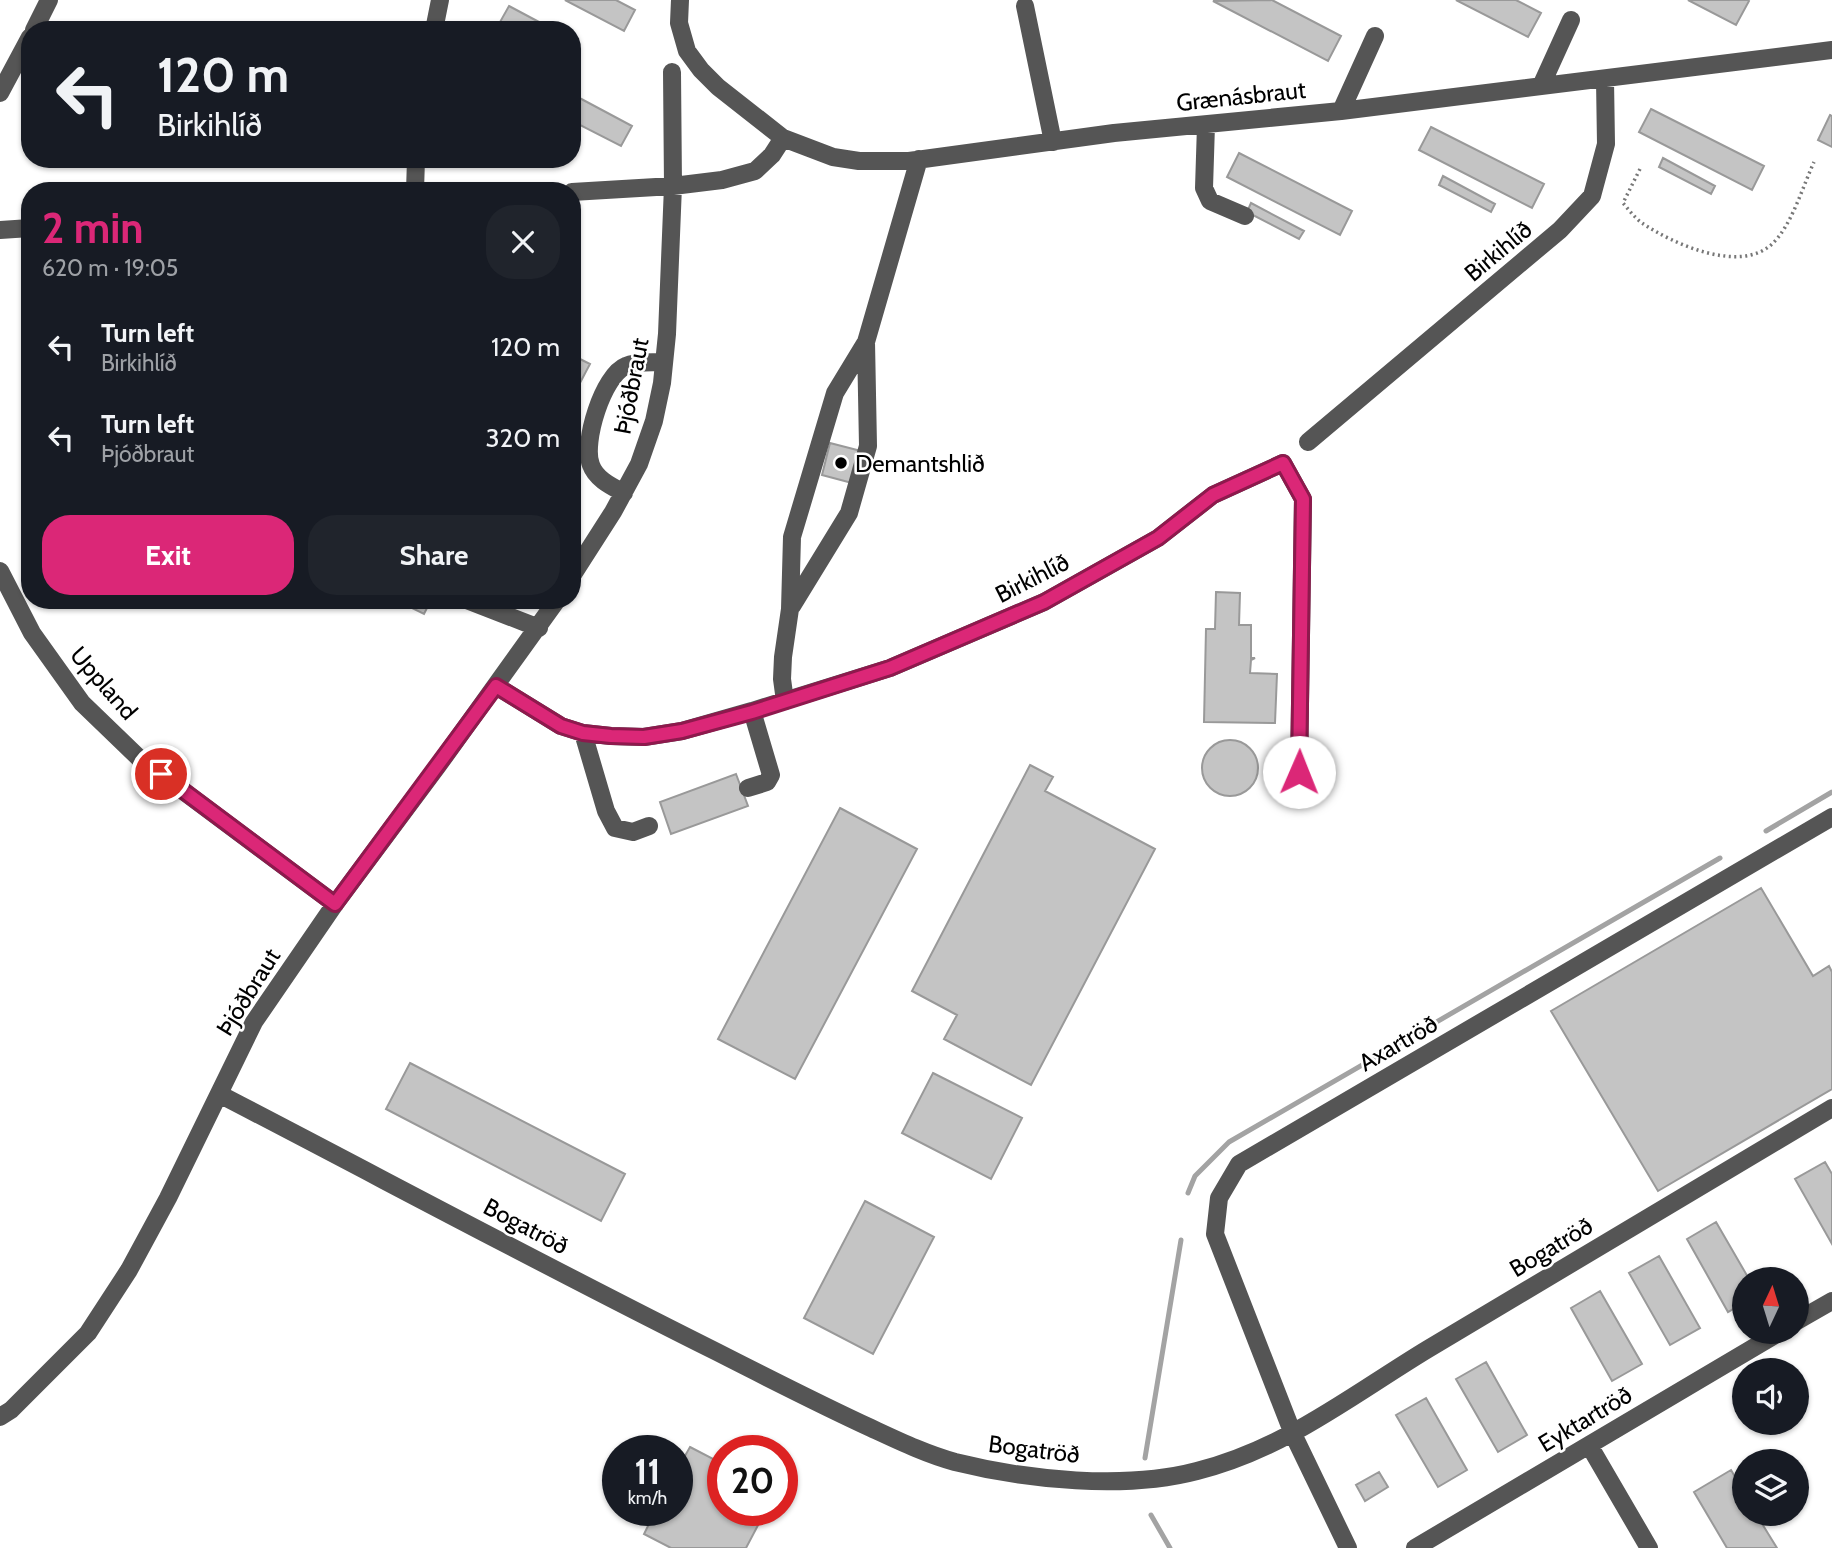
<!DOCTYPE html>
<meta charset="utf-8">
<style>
:root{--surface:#171b24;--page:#20242c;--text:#f1f3f6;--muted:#9ea1a6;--accent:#db2777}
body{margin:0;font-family:Cabin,sans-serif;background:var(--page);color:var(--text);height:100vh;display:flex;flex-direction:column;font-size:26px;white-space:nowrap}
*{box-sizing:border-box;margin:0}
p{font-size:23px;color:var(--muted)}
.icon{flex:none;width:38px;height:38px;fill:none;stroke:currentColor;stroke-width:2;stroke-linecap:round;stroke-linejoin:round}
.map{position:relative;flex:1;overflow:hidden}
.side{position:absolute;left:21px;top:182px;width:560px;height:427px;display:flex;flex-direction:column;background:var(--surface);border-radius:28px;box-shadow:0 2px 5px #0004}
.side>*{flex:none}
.banner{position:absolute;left:21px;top:21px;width:560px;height:147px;border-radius:28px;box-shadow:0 2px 5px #0004;background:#171b24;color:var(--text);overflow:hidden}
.needle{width:46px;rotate:4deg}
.fabs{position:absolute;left:1732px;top:1267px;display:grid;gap:14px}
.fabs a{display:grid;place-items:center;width:77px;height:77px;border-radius:50%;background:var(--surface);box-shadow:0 2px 5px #0004;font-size:35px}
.speed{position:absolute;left:602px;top:1435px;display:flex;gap:14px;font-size:35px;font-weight:700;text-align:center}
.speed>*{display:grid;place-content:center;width:91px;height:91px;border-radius:50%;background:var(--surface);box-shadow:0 2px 5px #0004;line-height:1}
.speed small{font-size:18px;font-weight:400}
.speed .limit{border:10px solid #d22;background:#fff;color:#111}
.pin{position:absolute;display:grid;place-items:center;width:60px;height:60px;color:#fff;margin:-30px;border:4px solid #fff;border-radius:50%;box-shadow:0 2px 7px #0007}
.me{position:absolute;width:77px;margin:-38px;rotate:1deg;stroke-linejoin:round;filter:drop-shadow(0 0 5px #0008)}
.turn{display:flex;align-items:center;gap:24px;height:147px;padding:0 21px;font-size:32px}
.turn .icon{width:91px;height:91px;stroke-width:2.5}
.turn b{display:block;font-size:49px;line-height:60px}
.round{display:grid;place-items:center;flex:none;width:74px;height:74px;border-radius:28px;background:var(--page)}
.head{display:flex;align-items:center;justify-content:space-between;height:119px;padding:0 21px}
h1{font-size:42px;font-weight:800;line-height:52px;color:var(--accent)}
.primary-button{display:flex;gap:14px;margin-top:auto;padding:14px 21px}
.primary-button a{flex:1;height:80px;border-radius:28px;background:var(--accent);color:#fff;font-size:28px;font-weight:800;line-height:80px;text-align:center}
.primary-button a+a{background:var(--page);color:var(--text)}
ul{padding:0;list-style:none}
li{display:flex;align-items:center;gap:21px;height:91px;padding:0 21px}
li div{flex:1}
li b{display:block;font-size:26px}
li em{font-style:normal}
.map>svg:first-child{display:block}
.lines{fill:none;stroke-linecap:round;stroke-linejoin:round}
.stream{stroke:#a3a3a3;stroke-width:5}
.building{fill:#c4c4c4;stroke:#999;stroke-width:2}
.path{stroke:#777;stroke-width:3.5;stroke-dasharray:2 3.5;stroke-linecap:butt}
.minor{stroke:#555;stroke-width:18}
.route-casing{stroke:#8e194d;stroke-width:18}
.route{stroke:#db2777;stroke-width:12}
.poi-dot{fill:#000;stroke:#fff;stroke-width:2.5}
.labels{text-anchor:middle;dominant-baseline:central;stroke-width:5;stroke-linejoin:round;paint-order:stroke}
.street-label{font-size:24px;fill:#000;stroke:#fff}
.poi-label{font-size:24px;fill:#000;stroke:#fff;text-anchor:start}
</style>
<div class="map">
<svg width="1832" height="1548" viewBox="0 0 1832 1548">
<rect width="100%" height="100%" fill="#fff"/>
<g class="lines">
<path class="stream" d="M1766,831L1832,792
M1188,1193L1195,1176L1229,1142L1720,858
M1145,1458L1181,1240
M1151,1515L1170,1548"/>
</g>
<path class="building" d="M565,0H616L635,10L624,31Z
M1272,0L1341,36L1328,61L1213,1Z
M1456,0H1516L1541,13L1528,37Z
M1688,0H1748L1749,1L1736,25Z
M509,6L554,30H514L500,22Z
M572,94L632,126L621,146L572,121Z
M1651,109L1764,166L1752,190L1639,132Z
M1830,115L1832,116V147L1818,140Z
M1431,127L1544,184L1532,208L1419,150Z
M1239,153L1352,211L1340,235L1227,177Z
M1663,158L1715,186L1711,194L1659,167Z
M1443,176L1495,204L1491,212L1439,185Z
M1251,203L1304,231L1299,239L1247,212Z
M572,355L590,364L572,398Z
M830,443L861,451L852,483L822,475Z
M1216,592L1240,593L1239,625H1251V658H1255L1251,660L1250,673L1277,674L1275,723L1204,722L1206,629H1215Z
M396,600H431L424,614Z
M1202 768a28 28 0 1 1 56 0a28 28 0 1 1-56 0Z
M1030,765L1053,777L1045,791L1155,849L1031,1085L944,1039L957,1015L912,991Z
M736,774L748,806L671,834L660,802Z
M840,808L917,849L795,1079L718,1039Z
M1761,888L1813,976L1829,966L1832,972V1089L1658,1191L1551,1011Z
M410,1063L625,1174L601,1221L386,1109Z
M933,1073L1022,1118L991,1179L902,1133Z
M1825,1162L1832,1174V1244L1795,1179Z
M865,1201L934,1237L873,1354L804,1318Z
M1716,1222L1749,1279H1745V1302L1728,1312L1687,1239Z
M1659,1256L1700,1328L1670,1345L1629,1273Z
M1600,1291L1642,1364L1612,1381L1571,1308Z
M1486,1362L1527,1435L1498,1452L1456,1379Z
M1426,1398L1467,1470L1438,1487L1396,1415Z
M690,1447L723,1464V1510H766L746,1548H671L644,1534L656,1510H677V1470Z
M1731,1470L1745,1494V1514H1756L1777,1548H1727L1694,1492Z
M1379,1472L1388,1487L1365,1501L1356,1485Z"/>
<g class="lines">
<path class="path" d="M1640,169L1623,203C1629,210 1635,218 1642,223C1673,244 1740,274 1772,244C1791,227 1803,186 1814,162"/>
<path class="minor" d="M680,0L679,23L687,51L701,70L718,87L783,138L833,157L859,161H909L1114,133L1341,111L1832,50
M1025,6L1053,142
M34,30L49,0
M434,30L440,0
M1541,86L1571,20
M0,93L30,37
M1341,111L1375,36
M1206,125L1204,188L1210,201L1245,216
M415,191L416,159
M572,192L673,186L722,180L755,171L772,155L783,138
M0,230L30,228
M1308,442L1560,230L1592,196L1606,144L1605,80
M624,493C611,486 596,479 591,465C582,443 603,375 626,366C637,361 652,363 664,362
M0,571L32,633L82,703L139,758L335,904
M572,576L613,512L639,464L654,421L662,383L667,334L673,186L672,72
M467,600L539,628
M792,606L849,513L868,446L866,342
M496,686L561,726L583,733L611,736L644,737L682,731L752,711L890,668L1044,602L1158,538L1213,495L1283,463L1303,499L1299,772
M785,701L782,679L783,657L790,609L792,537L835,393L866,342L919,159
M583,733L606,811L615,828L633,832L649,826
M748,788L767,782L771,775L752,711
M219,1094C385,1180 550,1269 717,1352C768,1378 819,1404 871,1428C899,1441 926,1454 955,1462C1027,1480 1125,1490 1197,1471C1285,1449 1352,1395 1428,1349C1563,1269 1697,1188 1832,1108
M1797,1321L1832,1301
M0,1417L11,1410L88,1333L129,1270L168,1198L254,1022L335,904L437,767L557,600
M1589,1445L1649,1548
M1348,1548L1293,1434L1215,1234L1219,1198L1239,1164L1832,817
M1415,1548L1780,1332"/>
</g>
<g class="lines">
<defs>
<path id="route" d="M161,774L335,904L496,686L561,726L583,733L611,736L644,737L682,731L752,712L890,668L1044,602L1158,538L1213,495L1283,463L1303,499L1299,772"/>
</defs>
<use href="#route" class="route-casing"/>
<use href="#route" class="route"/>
</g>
<circle class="poi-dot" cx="841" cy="463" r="7"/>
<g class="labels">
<g class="street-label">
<text transform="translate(1241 96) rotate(-6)">Grænásbraut</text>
<text transform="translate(1498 251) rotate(-40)">Birkihlíð</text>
<text transform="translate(631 386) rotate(-79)">Þjóðbraut</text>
<text transform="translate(1032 578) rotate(-27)">Birkihlíð</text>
<text transform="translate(104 683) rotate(49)">Uppland</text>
<text transform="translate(248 992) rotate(-58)">Þjóðbraut</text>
<text transform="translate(1398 1043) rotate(-30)">Axartröð</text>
<text transform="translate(526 1226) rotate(28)">Bogatröð</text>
<text transform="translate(1551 1247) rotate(-31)">Bogatröð</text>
<text transform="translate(1585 1419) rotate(-31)">Eyktartröð</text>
<text transform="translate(1034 1449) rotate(7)">Bogatröð</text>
</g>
<g class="poi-label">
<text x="855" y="463">Demantshlið</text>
</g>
</g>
</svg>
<div class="fabs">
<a><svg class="needle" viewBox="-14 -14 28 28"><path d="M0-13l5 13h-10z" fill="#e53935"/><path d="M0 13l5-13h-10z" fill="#9ea1a6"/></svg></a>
<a><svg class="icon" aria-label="sound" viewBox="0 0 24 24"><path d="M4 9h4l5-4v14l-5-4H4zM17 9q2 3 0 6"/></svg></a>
<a><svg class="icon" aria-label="layers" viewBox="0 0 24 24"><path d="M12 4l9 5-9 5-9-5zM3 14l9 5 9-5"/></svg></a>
</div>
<div class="speed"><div>11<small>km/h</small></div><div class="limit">20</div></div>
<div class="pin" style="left:161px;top:774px;background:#d93025"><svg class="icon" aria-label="arrive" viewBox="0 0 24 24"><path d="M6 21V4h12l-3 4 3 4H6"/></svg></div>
<svg class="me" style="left:1299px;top:772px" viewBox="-20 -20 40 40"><circle r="19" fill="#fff"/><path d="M0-13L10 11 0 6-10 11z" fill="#db2777"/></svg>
<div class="banner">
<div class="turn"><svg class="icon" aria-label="left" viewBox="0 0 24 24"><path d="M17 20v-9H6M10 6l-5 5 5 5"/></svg><div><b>120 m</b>Birkihlíð</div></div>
</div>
<section class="side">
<div class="head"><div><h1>2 min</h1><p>620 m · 19:05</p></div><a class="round"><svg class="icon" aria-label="close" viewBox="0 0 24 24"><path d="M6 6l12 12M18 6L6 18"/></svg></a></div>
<ul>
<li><svg class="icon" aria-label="left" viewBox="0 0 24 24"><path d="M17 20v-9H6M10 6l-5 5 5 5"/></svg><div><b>Turn left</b><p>Birkihlíð</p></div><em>120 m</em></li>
<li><svg class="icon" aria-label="left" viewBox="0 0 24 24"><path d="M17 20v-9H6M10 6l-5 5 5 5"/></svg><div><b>Turn left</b><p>Þjóðbraut</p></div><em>320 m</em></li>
</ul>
<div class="primary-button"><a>Exit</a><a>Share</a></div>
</section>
</div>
